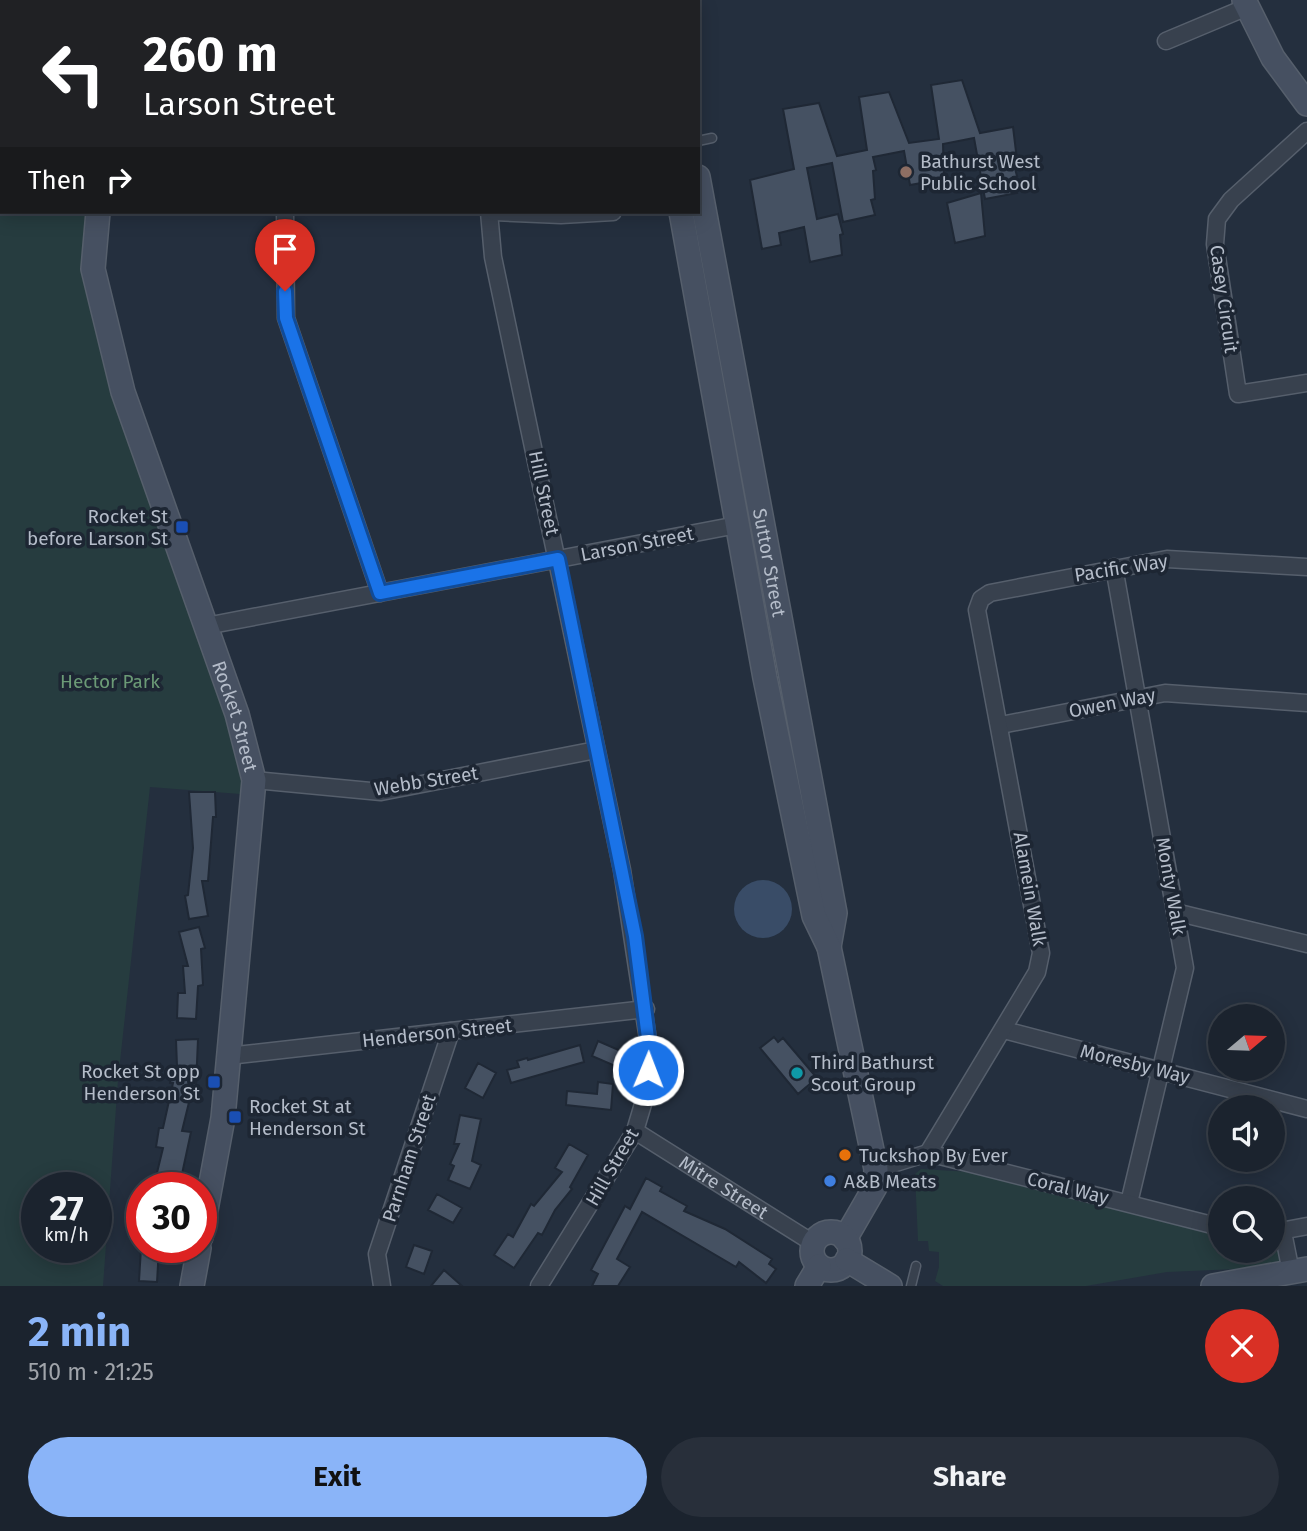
<!DOCTYPE html>
<meta charset="utf-8">
<style>
:root{--surface:#1b232e;--page:#282f3a;--text:#f1f3f6;--muted:#a0a4aa;--line:#39404a;--accent:#8ab4f8}
body{margin:0;font-family:"Fira Sans",sans-serif;background:var(--page);color:var(--text);height:100vh;display:flex;flex-direction:column;font-size:26px;white-space:nowrap}
*{box-sizing:border-box;margin:0}
p{font-size:23px;color:var(--muted)}
.icon{flex:none;width:38px;height:38px;fill:none;stroke:currentColor;stroke-width:2;stroke-linecap:round;stroke-linejoin:round}
.map{position:relative;height:1286px;overflow:hidden}
.drawer{display:flex;flex-direction:column;background:var(--surface);flex:1}
.drawer>*{flex:none}
.top-card{position:absolute;left:0px;top:0px;width:700px;height:214px;box-shadow:0 4px 18px #0003,0 0 0 2px var(--line);background:#202124;color:#fff;overflow:hidden}
.needle{width:46px;rotate:71deg}
.buttons{position:absolute;left:1208px;top:1004px;display:grid;gap:14px}
.buttons a{display:grid;place-items:center;width:77px;height:77px;border-radius:50%;background:var(--surface);box-shadow:0 4px 18px #0003,0 0 0 2px var(--line);font-size:35px}
.speed{position:absolute;left:21px;top:1172px;display:flex;gap:14px;font-size:35px;font-weight:700;text-align:center}
.speed>*{display:grid;place-content:center;width:91px;height:91px;border-radius:50%;background:var(--surface);box-shadow:0 4px 18px #0003,0 0 0 2px var(--line);line-height:1}
.speed small{font-size:18px;font-weight:400}
.speed .limit{border:10px solid #d22;background:#fff;color:#111}
.pin{position:absolute;display:grid;place-items:center;width:60px;height:60px;color:#fff;margin:-72px -30px;border-radius:50% 50% 50% 0;rotate:-45deg;box-shadow:0 0 7px #0007}
.pin .icon{rotate:45deg}
.me{position:absolute;width:77px;margin:-38px;rotate:1deg;stroke-linejoin:round;filter:drop-shadow(0 0 5px #0008)}
.turn{display:flex;align-items:center;gap:24px;height:147px;padding:0 28px;font-size:32px}
.turn .icon{width:91px;height:91px;stroke-width:2.5}
.turn b{display:block;font-size:49px;line-height:60px}
.then{display:flex;align-items:center;height:66px;padding:0 28px;background:#0003;gap:14px;font-size:26px}
.round{display:grid;place-items:center;flex:none;width:74px;height:74px;border-radius:37px;background:var(--page)}
.summary{display:flex;align-items:center;justify-content:space-between;height:119px;padding:0 28px}
h1{font-size:42px;font-weight:700;line-height:52px;color:var(--accent)}
.button{display:flex;gap:14px;margin-top:auto;padding:14px 28px}
.button a{flex:1;height:80px;border-radius:42px;background:var(--accent);color:#111;font-size:28px;font-weight:700;line-height:80px;text-align:center}
.button a+a{background:var(--page);color:var(--text)}
.map>svg:first-child{display:block}
.green{fill:#263c3f;fill-rule:evenodd}
.water{fill:#394c67}
.building{fill:#455162;stroke:#1f2835;stroke-width:2}
.lines{fill:none;stroke-linecap:round;stroke-linejoin:round}
.lane-casing{stroke:#565f6c;stroke-width:11}
.street-casing{stroke:#565f6c;stroke-width:19}
.secondary-casing{stroke:#565f6c;stroke-width:26}
.lane{stroke:#38414e;stroke-width:8}
.street{stroke:#38414e;stroke-width:16}
.secondary{stroke:#465061;stroke-width:23}
.route-casing{stroke:#114b97;stroke-width:18}
.route{stroke:#1a73e8;stroke-width:12}
.education-dot{fill:#8d6e63;stroke:#1d2633;stroke-width:2.5}
.transit-dot{fill:#1a4fb4;stroke:#1d2633;stroke-width:2.5}
.culture-dot{fill:#0f9aa8;stroke:#1d2633;stroke-width:2.5}
.food-dot{fill:#e8710a;stroke:#1d2633;stroke-width:2.5}
.shop-dot{fill:#3f7fe0;stroke:#1d2633;stroke-width:2.5}
.labels{text-anchor:middle;dominant-baseline:central;stroke-width:7;stroke-linejoin:round;paint-order:stroke}
.poi-label{font-size:19px;fill:#b4bcc9;stroke:#1d2633;text-anchor:start}
.street-label{font-size:19px;fill:#b4bcc9;stroke:#1d2633}
.park-label{font-size:19px;fill:#6b9a76;stroke:#1d2633}
</style>
<div class="map">
<svg width="1307" height="1286" viewBox="0 0 1307 1286">
<rect width="100%" height="100%" fill="#242f3e"/>
<path class="green" d="M0,0H142L2,2V212H98L93,269L253,795L150,787L118,1080L103,1286H0ZM37,1188H96V1248H37Z
M921,1169L971,1172L1220,1229V1251H1272V1233L1276,1232L1283,1267L1167,1272L1086,1286H943L935,1281L939,1267V1252L929,1251L928,1241H918L915,1174Z"/>
<path class="water" d="M734 909a29 29 0 1 1 58 0a29 29 0 1 1-58 0Z"/>
<path class="building" d="M962,80L980,133L1013,127L1017,160L1013,161L1017,176L1013,177L1017,193L985,199L974,138L943,144L944,179L910,185L904,151L873,157L876,170L873,171L875,199L871,200L875,215L843,222L832,163L807,168L817,219L838,214L843,234L840,235L842,255L810,262L804,227L779,233L781,245L762,249L750,180L794,169L783,109L819,103L837,156L867,150L859,97L889,92L909,143L939,139L931,85Z
M981,193L985,236L955,243L947,203Z
M189,792H215L216,817H213L208,881H202L208,916L189,919L185,896L188,895L193,848Z
M199,927L205,948L201,949L203,985L198,986L196,1019L177,1018L178,993H185L183,966H188L179,932Z
M774,1037L778,1042L783,1038L817,1078L798,1094L760,1048Z
M198,1039L196,1086H193L182,1131L191,1132L179,1188L154,1185L163,1148L156,1147L159,1128H163L173,1083H170L172,1066H177L176,1040Z
M598,1041L621,1051L615,1066L592,1056Z
M580,1045L584,1062L511,1083L507,1070L519,1067L517,1061L527,1058L528,1060Z
M478,1063L496,1073L483,1098L465,1088Z
M598,1082L613,1084L611,1110L566,1105L567,1091L597,1094Z
M460,1115L481,1119L472,1161L481,1165L470,1189L448,1180L454,1166L450,1164L459,1144H454Z
M569,1144L588,1155L570,1187L572,1189L555,1210L542,1235L538,1233L514,1268L494,1255L508,1234L513,1237L531,1204L534,1206L562,1172L555,1168Z
M646,1178L662,1187L660,1191L687,1206L684,1211L725,1229L772,1259L769,1264L776,1269L766,1283L739,1262L736,1267L642,1212L617,1259L630,1267L618,1286H592L598,1274L591,1270L625,1206L630,1209Z
M437,1194L462,1208L453,1223L428,1210Z
M414,1245L432,1251L424,1274L406,1267Z
M141,1248H159L157,1282L139,1281Z
M444,1270L462,1286H431Z"/>
<g class="lines">
<defs>
<path id="lane" d="M698,141L712,138
M911,1286L916,1266"/>
<g id="street">
<path d="M301,0L308,2"/>
<path d="M419,2L429,0"/>
<path d="M1166,41L1247,7"/>
<path d="M1307,131L1231,200L1217,219L1215,244L1238,394L1307,383"/>
<path d="M285,212L286,318L380,593"/>
<path d="M489,212L493,257L622,870L649,1046L646,1094L635,1131L539,1286"/>
<path d="M494,212L561,215L613,212"/>
<path d="M1114,567L1185,968L1129,1203"/>
<path d="M206,626L737,525"/>
<path d="M1001,725L1165,693L1307,703"/>
<path d="M254,780L381,792L596,750"/>
<path d="M1175,912L1307,944"/>
<path d="M1004,1030L1307,1109"/>
<path d="M228,1056L646,1009"/>
<path id="s1" d="M635,1131L813,1243"/>
<path d="M928,1153L1037,972L1041,953L977,610L981,599L990,593L1167,559L1307,567"/>
<path d="M876,1169L928,1153L1220,1227"/>
<path d="M1275,1232L1307,1226"/>
<path d="M1283,1232L1291,1272"/>
<path d="M382,1286L377,1254L451,1031"/>
</g>
<g id="secondary">
<path d="M644,0V2"/>
<path d="M667,0V2"/>
<path d="M1244,0L1273,58L1307,104"/>
<path d="M142,2V0"/>
<path id="s2" d="M698,177L835,913L829,947"/>
<path id="s3" d="M98,212L93,269L123,392L237,714L254,780L223,1118L201,1237"/>
<path d="M681,212L765,678L814,916L829,947L876,1169L875,1187L845,1239"/>
<circle cx="831" cy="1251" r="19"/>
<path d="M847,1260L890,1286"/>
<path d="M192,1286L199,1248"/>
<path d="M807,1286L819,1266"/>
<path d="M1213,1286L1307,1269"/>
</g>
</defs>
<use href="#lane" class="lane-casing"/>
<use href="#street" class="street-casing"/>
<use href="#secondary" class="secondary-casing"/>
<use href="#lane" class="lane"/>
<use href="#street" class="street"/>
<use href="#secondary" class="secondary"/>
</g>
<g class="lines">
<defs>
<path id="route" d="M285,291L286,318L380,593L558,559L635,936L649,1046L648,1070"/>
</defs>
<use href="#route" class="route-casing"/>
<use href="#route" class="route"/>
</g>
<circle class="education-dot" cx="906" cy="172" r="7"/>
<g class="transit-dot">
<rect x="175" y="520" width="14" height="14" rx="3.5"/>
<rect x="207" y="1075" width="14" height="14" rx="3.5"/>
<rect x="228" y="1110" width="14" height="14" rx="3.5"/>
</g>
<circle class="culture-dot" cx="797" cy="1073" r="7"/>
<circle class="food-dot" cx="845" cy="1155" r="7"/>
<circle class="shop-dot" cx="830" cy="1181" r="7"/>
<g class="labels">
<g class="poi-label">
<text x="920" y="161">Bathurst West<tspan x="920" dy="22">Public School</tspan></text>
<text x="168" y="516" text-anchor="end">Rocket St<tspan x="168" dy="22">before Larson St</tspan></text>
<text x="811" y="1062">Third Bathurst<tspan x="811" dy="22">Scout Group</tspan></text>
<text x="200" y="1071" text-anchor="end">Rocket St opp<tspan x="200" dy="22">Henderson St</tspan></text>
<text x="249" y="1106">Rocket St at<tspan x="249" dy="22">Henderson St</tspan></text>
<text x="859" y="1155">Tuckshop By Ever</text>
<text x="844" y="1181">A&amp;B Meats</text>
</g>
<g class="street-label">
<text transform="translate(1224 299) rotate(82)">Casey Circuit</text>
<text transform="translate(544 493) rotate(78)">Hill Street</text>
<text transform="translate(637 544) rotate(-11)">Larson Street</text>
<text stroke="none"><textPath href="#s2" startOffset="392">Suttor Street</textPath></text>
<text transform="translate(1121 568) rotate(-9)">Pacific Way</text>
<text transform="translate(1112 703) rotate(-11)">Owen Way</text>
<text stroke="none"><textPath href="#s3" startOffset="527">Rocket Street</textPath></text>
<text transform="translate(426 781) rotate(-9)">Webb Street</text>
<text transform="translate(1171 886) rotate(80)">Monty Walk</text>
<text transform="translate(1030 889) rotate(80)">Alamein Walk</text>
<text transform="translate(437 1033) rotate(-6)">Henderson Street</text>
<text transform="translate(1135 1064) rotate(14)">Moresby Way</text>
<text transform="translate(409 1158) rotate(-72)">Parnham Street</text>
<text transform="translate(612 1167) rotate(-60)">Hill Street</text>
<text stroke="none"><textPath href="#s1" startOffset="105">Mitre Street</textPath></text>
<text transform="translate(1068 1188) rotate(14)">Coral Way</text>
</g>
<g class="park-label">
<text x="110" y="681">Hector Park</text>
</g>
</g>
</svg>
<div class="buttons">
<a><svg class="needle" viewBox="-14 -14 28 28"><path d="M0-13l5 13h-10z" fill="#e53935"/><path d="M0 13l5-13h-10z" fill="#a0a4aa"/></svg></a>
<a><svg class="icon" aria-label="sound" viewBox="0 0 24 24"><path d="M4 9h4l5-4v14l-5-4H4zM17 9q2 3 0 6"/></svg></a>
<a><svg class="icon" aria-label="search" viewBox="0 0 24 24"><circle cx="10" cy="10" r="6"/><path d="M15 15l6 6"/></svg></a>
</div>
<div class="speed"><div>27<small>km/h</small></div><div class="limit">30</div></div>
<div class="pin" style="left:285px;top:291px;background:#d93025"><svg class="icon" aria-label="arrive" viewBox="0 0 24 24"><path d="M6 21V4h12l-3 4 3 4H6"/></svg></div>
<svg class="me" style="left:648px;top:1070px" viewBox="-20 -20 40 40"><circle r="17" fill="#1a73e8" stroke="#fff" stroke-width="3"/><path d="M0-11L8 9 0 5-8 9z" fill="#fff"/></svg>
<div class="top-card">
<div class="turn"><svg class="icon" aria-label="left" viewBox="0 0 24 24"><path d="M17 20v-9H6M10 6l-5 5 5 5"/></svg><div><b>260 m</b>Larson Street</div></div>
<div class="then">Then<svg class="icon" aria-label="right" viewBox="0 0 24 24"><path d="M7 20v-9h11M14 6l5 5-5 5"/></svg></div>
</div>
</div>
<section class="drawer">
<div class="summary"><div><h1>2 min</h1><p>510 m · 21:25</p></div><a class="round" style="background:#d93025;color:#fff"><svg class="icon" aria-label="close" viewBox="0 0 24 24"><path d="M6 6l12 12M18 6L6 18"/></svg></a></div>
<div class="button"><a>Exit</a><a>Share</a></div>
</section>
